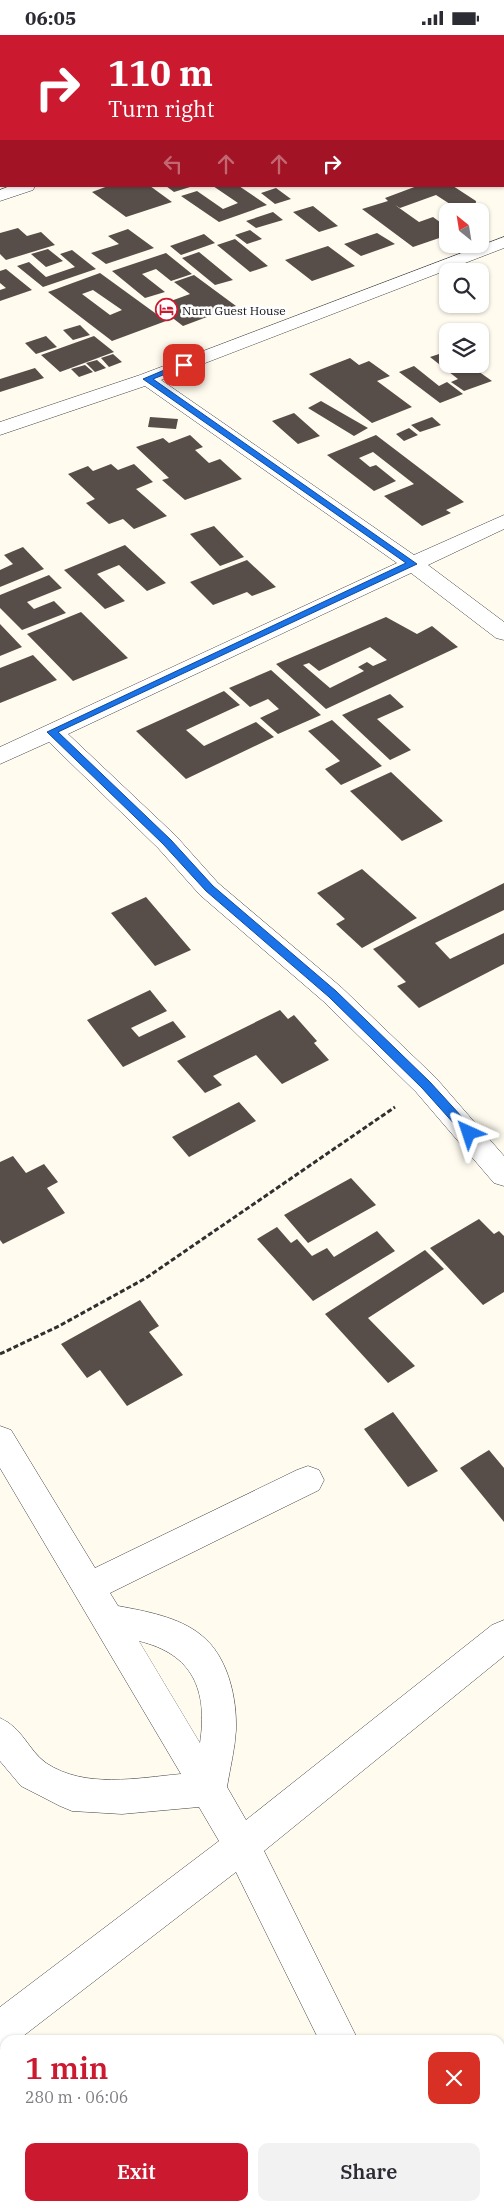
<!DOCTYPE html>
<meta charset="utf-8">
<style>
:root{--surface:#fff;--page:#f2f2f3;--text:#2b2b33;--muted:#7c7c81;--accent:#cb192f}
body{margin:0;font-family:"IBM Plex Serif",serif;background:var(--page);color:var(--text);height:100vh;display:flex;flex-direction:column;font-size:19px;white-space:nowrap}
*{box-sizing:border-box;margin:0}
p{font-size:16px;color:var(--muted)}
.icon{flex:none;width:28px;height:28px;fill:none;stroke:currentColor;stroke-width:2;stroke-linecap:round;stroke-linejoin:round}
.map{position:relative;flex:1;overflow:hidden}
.details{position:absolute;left:0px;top:2000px;width:505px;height:176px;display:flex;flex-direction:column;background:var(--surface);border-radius:15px 15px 0 0;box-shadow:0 1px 4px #0004}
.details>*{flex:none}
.guide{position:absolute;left:0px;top:0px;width:505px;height:152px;box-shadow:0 1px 4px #0004;background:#cb192f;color:#fff;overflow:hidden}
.needle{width:32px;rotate:330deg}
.controls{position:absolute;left:439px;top:168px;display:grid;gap:10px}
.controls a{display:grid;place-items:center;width:50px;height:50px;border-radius:10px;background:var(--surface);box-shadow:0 1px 4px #0004;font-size:25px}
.pin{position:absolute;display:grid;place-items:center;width:42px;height:42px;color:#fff;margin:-21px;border-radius:10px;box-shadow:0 2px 8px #0006}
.me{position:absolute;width:55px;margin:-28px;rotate:318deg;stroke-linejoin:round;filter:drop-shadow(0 0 4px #0008)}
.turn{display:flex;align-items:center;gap:18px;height:105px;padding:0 25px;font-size:22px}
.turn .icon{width:65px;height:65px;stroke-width:2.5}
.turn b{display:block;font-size:35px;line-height:42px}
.lanes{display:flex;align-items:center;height:48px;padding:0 25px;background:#0003;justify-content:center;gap:25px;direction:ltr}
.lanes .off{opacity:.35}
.round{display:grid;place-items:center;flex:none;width:52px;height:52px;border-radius:10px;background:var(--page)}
.summary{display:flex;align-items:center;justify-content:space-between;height:85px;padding:0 25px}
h1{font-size:30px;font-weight:600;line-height:38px;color:var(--accent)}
.cta{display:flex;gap:10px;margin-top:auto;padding:10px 25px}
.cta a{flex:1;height:58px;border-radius:10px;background:var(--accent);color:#fff;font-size:20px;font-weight:600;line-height:58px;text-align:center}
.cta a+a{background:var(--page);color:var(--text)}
.status{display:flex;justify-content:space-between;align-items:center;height:35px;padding:0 25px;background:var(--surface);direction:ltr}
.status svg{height:14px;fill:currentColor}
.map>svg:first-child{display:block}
.building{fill:#584e49;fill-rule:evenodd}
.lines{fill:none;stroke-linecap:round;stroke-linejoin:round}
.minor-casing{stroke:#414141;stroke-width:1}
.highway-casing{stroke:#1f1f1f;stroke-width:1}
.path{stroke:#303030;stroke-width:3;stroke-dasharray:5 2.5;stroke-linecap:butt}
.minor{fill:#fff;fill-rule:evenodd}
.highway{fill:#ff914d;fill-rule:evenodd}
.route{fill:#1a73e8;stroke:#114b97}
.labels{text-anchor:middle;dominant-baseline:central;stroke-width:5;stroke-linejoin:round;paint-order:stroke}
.far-poi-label{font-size:12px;fill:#0e0e0e;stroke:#fff;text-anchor:start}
</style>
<div class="status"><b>06:05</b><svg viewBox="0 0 49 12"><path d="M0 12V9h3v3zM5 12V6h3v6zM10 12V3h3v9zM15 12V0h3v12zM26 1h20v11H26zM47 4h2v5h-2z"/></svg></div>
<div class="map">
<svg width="504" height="2176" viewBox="0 0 504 2176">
<rect width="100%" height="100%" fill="#fffbef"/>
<path class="building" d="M108,151H150L172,167L126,182L92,157Z
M166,151H190V152L174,157Z
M213,151H239L267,170L219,187L181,161L197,156L223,174L238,168Z
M417,151H453L476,166L475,176H452L453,171L436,160L400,173L395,170L419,187L433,182L448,193V200L413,212L362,174L388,166L385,163Z
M276,153L291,164L275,169L261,158Z
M313,171L338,191L319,197L293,177Z
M273,177L283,185L256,193L246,186Z
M18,193L27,201L41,197L55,210L6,225L0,219V198Z
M128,194L154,213L106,229L91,218L119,209L108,201Z
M250,195L262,204L247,209L235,200Z
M377,198L395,209L361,221L344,209Z
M204,199L215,208L181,220L170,211Z
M235,204L268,231L250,237L217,210Z
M328,211L355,231L312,246L285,225Z
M48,214L63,226L46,232L31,219Z
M72,215L96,234L43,252L17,231L29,227L46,242L75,232L60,219Z
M199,217L233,245L215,250L182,223Z
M166,218L192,239L171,246L156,234L142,239L165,257L145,263L112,236Z
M6,234L32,255L0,266V255L6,253L0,248V236Z
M100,238L166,286L112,306L48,257ZM93,255L122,275L110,280L82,259Z
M194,240L236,271L183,291L157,271L190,259L174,247Z
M80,290L90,300L73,305L63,295Z
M46,301L57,312L36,319L25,308Z
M94,301L114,317L60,337L41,320Z
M448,316V329H468L492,346L464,356L451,347L458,344L430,322Z
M113,319L122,327L109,332L101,323Z
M350,323L359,330L369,326L390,341L377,346L412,372L372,388L309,339Z
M97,325L106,333L95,337L86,328Z
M85,330L93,337L79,342L71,334Z
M414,331L439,351L447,347L463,359L440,368L399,337Z
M35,333L44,343L0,357V344Z
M321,366L368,393L354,401L308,373Z
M294,378L320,401L298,409L272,386Z
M150,382L178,384L176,394L148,392Z
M432,382L441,390L420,397L411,390Z
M409,393L418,400L404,406L396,399Z
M190,400L203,412L195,415L209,428L220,424L242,444L185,465L162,445L169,443L136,412L163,403L169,408Z
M376,400L464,467L446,475L451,478L422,491L384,461L414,449L373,417L359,423L370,432L376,430L396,446L374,456L327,420Z
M111,429L118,435L134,429L153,447L136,454L167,481L134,494L123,484L109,489L86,468L95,464L68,439L88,431L93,436Z
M214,491L244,522L220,531L190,499Z
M125,510L166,548L147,556L119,530L97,539L125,566L105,574L64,535Z
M23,512L44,534L0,552V535L13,529L4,520Z
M247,525L276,552L252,561L247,557L213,570L190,547Z
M49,540L62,553L27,567L34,574L54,566L66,578L22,595L0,573V560Z
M81,577L128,623L73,646L27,599Z
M386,582L417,599L432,591L458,612L326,674L276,629ZM370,612L387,625L373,631L367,627L358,632L364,636L330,653L303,630L309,628L319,636Z
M0,589L22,612L0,621Z
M33,620L57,645L0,668V633Z
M271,635L321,680L278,699L260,683L279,674L268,664L250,672L229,653Z
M224,656L240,670L186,695L204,711L256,687L274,702L186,744L136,696Z
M390,659L404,672L377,684L411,715L390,725L342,680Z
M332,685L382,731L341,750L325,734L340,726L308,696Z
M391,737L443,786L402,806L350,756Z
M362,834L417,883L362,913L336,889L345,884L317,858Z
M504,848V875L435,908L450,924L504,898V929L419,973L397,951L406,947L373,914Z
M146,862L191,915L155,931L111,878Z
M150,955L167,976L131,993L139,1002L173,986L186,1002L123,1032L87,985Z
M280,975L288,984L294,980L317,1006L314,1008L329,1025L282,1049L256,1020L213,1041L222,1050L205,1058L177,1026Z
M239,1067L256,1086L189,1122L172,1102Z
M13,1121L26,1138L44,1129L58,1147L47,1153L65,1178L3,1209L0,1205V1127Z
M351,1143L376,1170L308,1208L284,1180Z
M479,1184L494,1199L499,1196L504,1201V1257L483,1270L430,1213Z
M277,1192L291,1208L297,1204L312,1221L327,1213L334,1222L377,1196L395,1216L313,1266L257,1204Z
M425,1215L444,1234L368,1283L415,1331L388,1348L325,1279Z
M140,1265L159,1291L149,1297L183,1340L127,1371L100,1335L87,1343L61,1309Z
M393,1377L438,1436L408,1452L364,1394Z
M489,1415L504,1433V1487L460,1433Z
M504,2011V2047L501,2050L500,2014Z
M7,2171H30L33,2176H1Z
M54,2171H110L104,2176H57Z
M181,2171H201L204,2176H174Z"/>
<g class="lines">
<defs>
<path id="minor" d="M10,151H35L33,155L0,166V155Z
M504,202V213L161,345L414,520L504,480V494L428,530L504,587V605L496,603L411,538L68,699L176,801L218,848L341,952L436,1043L504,1121V1151L494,1148L416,1057L323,966L200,860L158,813L49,707L0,729V712L397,528L145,351L0,400V387L140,340Z
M0,1391L11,1395L95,1533L297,1435L308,1431L319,1435L324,1445L319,1455L110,1558L118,1571C145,1576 179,1582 201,1600C228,1621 237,1663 236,1695C235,1714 230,1733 227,1752L246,1785L492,1590L504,1585V1621L264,1816L358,2005H319L236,1837L18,2005H5V2012L0,2014V1972L219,1806L199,1772L122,1779L72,1776L60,1771L21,1751L0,1726V1683C23,1693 28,1715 46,1728C85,1754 137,1743 181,1739L0,1433ZM139,1606C193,1619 208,1655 200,1708Z
M432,2171H473L475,2176H434Z"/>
<path id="highway" d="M307,0H325L326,1H308Z"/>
</defs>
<use href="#minor" class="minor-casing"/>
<use href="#highway" class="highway-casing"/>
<path class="path" d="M0,1319L59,1291L146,1243L395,1072"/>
<use href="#minor" class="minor"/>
<use href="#highway" class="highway"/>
</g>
<path class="route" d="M181,328L188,330L153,344L417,529L58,697L171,805L213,851L336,956L430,1047L473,1094L474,1098L473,1101H465L422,1053L329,962L206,856L163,809L47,697L406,528L143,344Z"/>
<defs>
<symbol id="hotel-ring" viewBox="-11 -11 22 22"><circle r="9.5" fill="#fff" stroke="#cb192f" stroke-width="1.5"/><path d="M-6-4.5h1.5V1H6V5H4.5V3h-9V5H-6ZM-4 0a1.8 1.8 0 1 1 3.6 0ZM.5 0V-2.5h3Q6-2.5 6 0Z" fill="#cb192f"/></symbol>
</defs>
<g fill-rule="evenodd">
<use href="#hotel-ring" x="154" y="262" width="25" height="25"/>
</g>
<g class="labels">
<g class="far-poi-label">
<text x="182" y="275">Nuru Guest House</text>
</g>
</g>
</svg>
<div class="controls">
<a><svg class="needle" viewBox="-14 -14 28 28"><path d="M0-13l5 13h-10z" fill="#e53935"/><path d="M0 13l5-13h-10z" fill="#7c7c81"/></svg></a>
<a><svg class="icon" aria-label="search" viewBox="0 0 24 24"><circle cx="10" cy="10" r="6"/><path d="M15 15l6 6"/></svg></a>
<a><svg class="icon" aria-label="layers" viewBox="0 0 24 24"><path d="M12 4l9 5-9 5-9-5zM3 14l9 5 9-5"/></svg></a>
</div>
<div class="pin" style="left:184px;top:330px;background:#d93025"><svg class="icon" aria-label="arrive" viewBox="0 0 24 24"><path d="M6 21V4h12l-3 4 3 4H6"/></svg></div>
<svg class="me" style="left:469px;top:1098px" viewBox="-20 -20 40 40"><path d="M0-17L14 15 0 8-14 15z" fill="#1a73e8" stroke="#fff" stroke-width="4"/></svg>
<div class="guide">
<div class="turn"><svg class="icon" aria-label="right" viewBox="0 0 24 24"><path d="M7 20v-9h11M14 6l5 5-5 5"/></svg><div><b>110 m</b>Turn right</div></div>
<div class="lanes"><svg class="icon off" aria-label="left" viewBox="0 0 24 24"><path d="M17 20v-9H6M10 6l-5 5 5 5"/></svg><svg class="icon off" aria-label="ahead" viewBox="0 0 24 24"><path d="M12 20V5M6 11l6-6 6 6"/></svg><svg class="icon off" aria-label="ahead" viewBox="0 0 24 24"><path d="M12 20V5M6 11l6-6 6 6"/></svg><svg class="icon" aria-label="right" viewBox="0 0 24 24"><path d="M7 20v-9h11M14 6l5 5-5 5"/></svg></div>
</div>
<section class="details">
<div class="summary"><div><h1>1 min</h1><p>280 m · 06:06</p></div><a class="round" style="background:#d93025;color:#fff"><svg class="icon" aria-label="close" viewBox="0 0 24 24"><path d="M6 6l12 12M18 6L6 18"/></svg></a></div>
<div class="cta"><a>Exit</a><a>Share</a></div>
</section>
</div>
